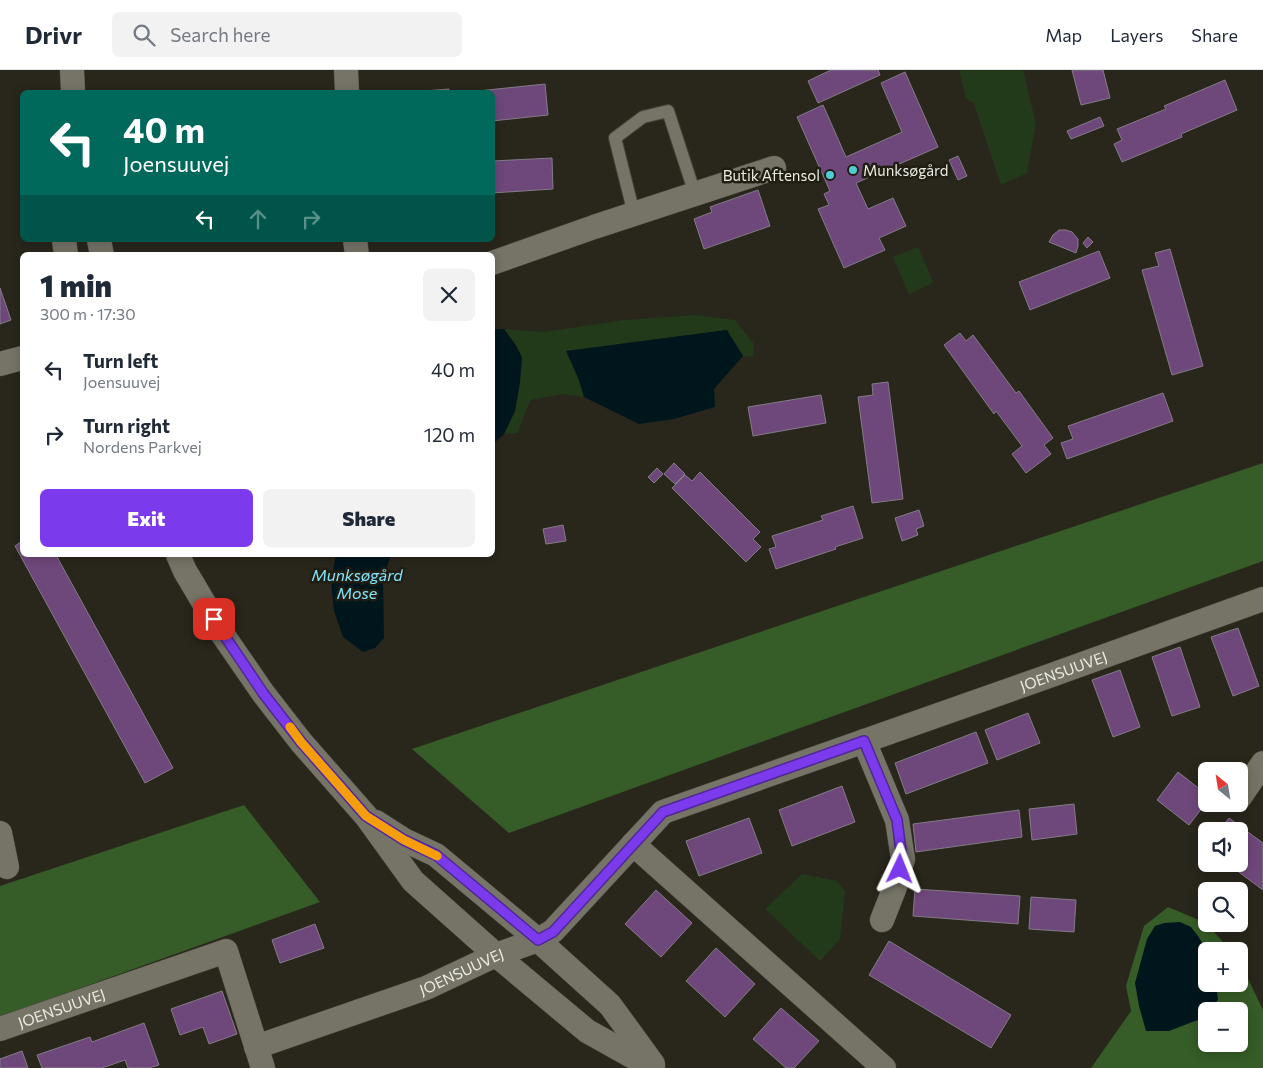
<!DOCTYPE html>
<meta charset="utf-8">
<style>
:root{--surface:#fff;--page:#f2f2f3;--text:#1f2937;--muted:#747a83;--line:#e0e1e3;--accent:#7c3aed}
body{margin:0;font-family:Commissioner,sans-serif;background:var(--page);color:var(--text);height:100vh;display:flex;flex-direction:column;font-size:19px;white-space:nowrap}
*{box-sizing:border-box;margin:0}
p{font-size:16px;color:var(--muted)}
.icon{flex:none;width:28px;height:28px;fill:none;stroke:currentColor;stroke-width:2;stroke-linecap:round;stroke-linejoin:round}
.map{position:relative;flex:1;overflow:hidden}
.details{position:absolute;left:20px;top:182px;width:475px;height:305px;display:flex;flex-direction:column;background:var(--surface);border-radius:8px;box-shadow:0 2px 12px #0003}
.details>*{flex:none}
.banner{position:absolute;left:20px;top:20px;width:475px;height:152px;border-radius:8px;box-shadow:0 2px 12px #0003;background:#00695c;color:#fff;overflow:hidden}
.needle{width:32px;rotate:330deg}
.tools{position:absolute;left:1198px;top:692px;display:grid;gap:10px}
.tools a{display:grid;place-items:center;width:50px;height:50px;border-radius:8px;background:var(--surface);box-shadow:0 2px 12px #0003;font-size:25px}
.pin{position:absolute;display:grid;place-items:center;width:42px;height:42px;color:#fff;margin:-21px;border-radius:10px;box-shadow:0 2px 8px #0006}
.me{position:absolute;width:55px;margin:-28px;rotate:2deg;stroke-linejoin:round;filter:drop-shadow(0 0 4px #0008)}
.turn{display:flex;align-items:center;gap:18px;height:105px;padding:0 20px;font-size:22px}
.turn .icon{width:65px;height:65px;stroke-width:2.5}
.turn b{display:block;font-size:35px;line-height:42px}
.lanes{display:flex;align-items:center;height:48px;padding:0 20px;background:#0003;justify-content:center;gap:25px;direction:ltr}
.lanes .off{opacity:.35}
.round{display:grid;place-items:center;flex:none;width:52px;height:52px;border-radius:8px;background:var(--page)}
.summary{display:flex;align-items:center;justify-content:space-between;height:85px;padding:0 20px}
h1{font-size:30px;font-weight:800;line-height:38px}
.cta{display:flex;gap:10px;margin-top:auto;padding:10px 20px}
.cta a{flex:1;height:58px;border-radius:8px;background:var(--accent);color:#fff;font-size:20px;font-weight:800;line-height:58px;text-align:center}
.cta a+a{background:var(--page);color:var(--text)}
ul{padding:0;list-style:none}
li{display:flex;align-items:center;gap:15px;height:65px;padding:0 20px}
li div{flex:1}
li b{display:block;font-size:19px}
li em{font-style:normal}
header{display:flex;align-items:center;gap:30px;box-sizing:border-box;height:70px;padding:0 25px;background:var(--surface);border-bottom:1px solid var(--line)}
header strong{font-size:24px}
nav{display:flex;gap:28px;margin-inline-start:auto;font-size:18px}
.search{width:350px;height:45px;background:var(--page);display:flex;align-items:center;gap:12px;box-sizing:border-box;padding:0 18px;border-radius:8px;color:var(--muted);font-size:19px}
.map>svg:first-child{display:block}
.green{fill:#22391a}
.forest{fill:#365c27;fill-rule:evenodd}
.water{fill:#00161d}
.building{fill:#6f487b;stroke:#847b87}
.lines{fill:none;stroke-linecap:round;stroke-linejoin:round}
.service-casing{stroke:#46443b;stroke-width:14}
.minor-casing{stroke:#46443b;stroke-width:25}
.service{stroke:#767467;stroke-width:12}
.minor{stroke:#767467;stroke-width:24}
.route-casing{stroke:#51269a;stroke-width:12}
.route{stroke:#7c3aed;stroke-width:9}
.slow{stroke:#f59e0b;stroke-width:9}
.poi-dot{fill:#51ccd5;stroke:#201e13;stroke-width:2}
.labels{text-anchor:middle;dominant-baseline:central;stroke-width:5;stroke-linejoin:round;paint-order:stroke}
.poi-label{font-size:15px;fill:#ebeae3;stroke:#201e13;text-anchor:start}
.street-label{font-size:15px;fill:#ebeae3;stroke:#201e13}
.water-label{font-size:16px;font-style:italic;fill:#84e4fe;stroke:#201e13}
</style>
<header>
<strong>Drivr</strong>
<div class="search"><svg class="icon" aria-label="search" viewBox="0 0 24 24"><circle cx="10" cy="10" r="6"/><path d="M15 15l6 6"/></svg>Search here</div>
<nav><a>Map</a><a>Layers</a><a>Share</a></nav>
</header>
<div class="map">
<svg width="1263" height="998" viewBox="0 0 1263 998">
<rect width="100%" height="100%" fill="#29271c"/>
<path class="green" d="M959,0H1023L1036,54L1027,103L1001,115L974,34L966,28Z
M918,177L933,212L909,225L893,187Z
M696,245L735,250L754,274L753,287L743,286L726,260L567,281L579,310L584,327L563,324L531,330L526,340L518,363L504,364L515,341L520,312L522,288L515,274L504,259L544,262L624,250Z
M802,804L837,811L845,821L840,869L820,891L765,839Z"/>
<path class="forest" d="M1263,393V491L509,763L412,679Z
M244,735L320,832L0,947V816Z
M1168,837L1206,853L1231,881H1206V914H1239V890L1240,892L1263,940V998H1091L1131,941L1126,916L1144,856ZM1206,941H1239V974H1206Z"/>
<path class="water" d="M493,259H504L515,274L522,287L520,312L515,341L504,364L493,374Z
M727,260L743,286L714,319L715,337L674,349L639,354L584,327L579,310L566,281Z
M336,485H391L383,508L384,568L375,578L363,582L343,567L334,541L331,511Z
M1180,852L1191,857L1198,866L1207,881L1206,914H1216L1218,930L1208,941H1206V944L1203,948L1169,961H1146L1139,936L1135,913L1147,869L1155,856L1164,853Z"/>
<path class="building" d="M831,0H878L880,5L818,33L808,11Z
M1072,0H1103L1110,28L1081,35Z
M905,2L938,77L856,113L868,139L893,128L906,156L879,168L885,180L844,198L818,139L829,135L824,124L830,121L797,47L823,35L846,87L902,62L881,13Z
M1225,10L1237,40L1181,64L1182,67L1122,92L1114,74L1122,70L1117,59L1166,39L1164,36Z
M545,14L548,45L492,51V22H478V21Z
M449,19V22H412Z
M1100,47L1104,56L1071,69L1067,61Z
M958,86L967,106L958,110L949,90Z
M552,88L553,119L492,123V91Z
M758,120L770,156L704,179L694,149L712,142L710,137Z
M1059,160H1066L1072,162L1078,169V176L1076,183L1049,172L1053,165Z
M1088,167L1093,172L1087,178L1083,173Z
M1170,179L1203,296L1172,305L1142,200L1159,196L1155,183Z
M1099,181L1110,208L1030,240L1019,212Z
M0,218L11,250L0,254Z
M960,263L966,271L973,265L1016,323L1019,321L1053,368L1044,375L1051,384L1026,403L1012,384L1022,376L996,341L994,344L944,275Z
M888,312L903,429L872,433L858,327L873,325L872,314Z
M1163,323L1173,351L1067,389L1061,373L1073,369L1068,356Z
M821,325L826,353L753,366L748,337Z
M674,393L685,404L675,414L664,404Z
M657,398L663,404L654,413L648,407Z
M700,402L760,462L753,469L761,477L746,492L672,418L685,405L692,411Z
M853,436L863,468L835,477L836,479L776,499L769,479L776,477L772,466L823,450L821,446Z
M919,440L924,456L916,459L918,465L902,471L895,448Z
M563,455L566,471L546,474L543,459Z
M22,471V485H56L173,698L145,713L15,476Z
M1238,558L1259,616L1233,626L1211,567Z
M1180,577L1200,637L1172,646L1152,587Z
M1120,600L1140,657L1113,667L1092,610Z
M1028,643L1040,673L997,690L985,660Z
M976,662L988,693L906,724L895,693Z
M1178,702L1206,724V733L1189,755L1157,730Z
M842,716L855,752L792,776L779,740Z
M1074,734L1077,764L1032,770L1029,739Z
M1019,740L1022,767L916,782L913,754Z
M749,748L762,783L699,806L686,771Z
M1229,748L1263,773V820L1228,794H1239V761H1219Z
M915,819L1020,826L1018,854L913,846Z
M656,820L692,853L661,887L625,854Z
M1031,827L1076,830L1074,862L1029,859Z
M315,854L324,878L280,893L272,870Z
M889,871L1011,945L991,978L869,905Z
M716,878L755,914L725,947L686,911Z
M222,921L237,964L209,974L203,957L180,965L171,939Z
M781,938L819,971L794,998H786L753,969Z
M144,953L159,995L149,998H128L125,990L102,998H42L37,985L90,967L92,972Z
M22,981L28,998H0V989Z"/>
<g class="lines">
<defs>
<path id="service" d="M634,144L615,68L643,47L668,41L695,124"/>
<g id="minor">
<path d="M72,0L73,22"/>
<path d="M346,0L347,22"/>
<path d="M64,170L66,185"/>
<path d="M99,170L102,185"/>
<path d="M355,170L357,185"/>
<path d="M492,193L594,157L774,98"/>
<path d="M0,294L22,288"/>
<path d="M178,485L185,501L223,565L263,623L301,672L366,746L413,811L496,885L587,961L653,998"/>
<path d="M864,671L897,750L903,789L895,817L882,850"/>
<path d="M1239,727H1240L1263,693"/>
<path d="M376,752L404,770L436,785L538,870L610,935L653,994"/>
<path d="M0,763L7,797"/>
<path d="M633,774L884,998"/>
<path id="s1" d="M0,959L226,881L263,998"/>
<path id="s2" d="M256,977L426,918L496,885L538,870L553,861L663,742L1049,606L1263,529"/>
</g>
</defs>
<use href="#service" class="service-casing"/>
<use href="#minor" class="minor-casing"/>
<use href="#service" class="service"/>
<use href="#minor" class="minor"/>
</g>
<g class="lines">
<defs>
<path id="route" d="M214,549L224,565L263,623L301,672L366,746L404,770L436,785L538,870L553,862L663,742L864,671L897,750L902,789L900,799"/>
</defs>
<use href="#route" class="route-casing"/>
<use href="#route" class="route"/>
<path class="slow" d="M290,657L301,672L366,746L404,770L437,786"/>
</g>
<g class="poi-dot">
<circle cx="853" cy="100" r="5"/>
<circle cx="830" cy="105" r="5"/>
</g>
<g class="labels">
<g class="poi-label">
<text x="863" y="100">Munksøgård</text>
<text x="820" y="105" text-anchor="end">Butik Aftensol</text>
</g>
<g class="street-label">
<text stroke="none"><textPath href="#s2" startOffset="906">JOENSUUVEJ</textPath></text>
<text stroke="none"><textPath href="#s2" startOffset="219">JOENSUUVEJ</textPath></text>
<text stroke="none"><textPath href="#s1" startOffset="65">JOENSUUVEJ</textPath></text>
</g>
<g class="water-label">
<text x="357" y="504">Munksøgård<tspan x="357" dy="18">Mose</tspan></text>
</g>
</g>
</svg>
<div class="tools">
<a><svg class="needle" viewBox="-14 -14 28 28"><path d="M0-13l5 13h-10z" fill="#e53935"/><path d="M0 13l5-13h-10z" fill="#747a83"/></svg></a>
<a><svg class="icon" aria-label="sound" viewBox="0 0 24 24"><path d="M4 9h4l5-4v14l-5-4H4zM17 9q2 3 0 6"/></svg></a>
<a><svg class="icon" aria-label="search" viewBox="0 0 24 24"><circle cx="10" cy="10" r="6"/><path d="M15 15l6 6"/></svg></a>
<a>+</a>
<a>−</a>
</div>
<div class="pin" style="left:214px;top:549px;background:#d93025"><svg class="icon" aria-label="arrive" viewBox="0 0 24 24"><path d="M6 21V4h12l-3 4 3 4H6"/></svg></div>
<svg class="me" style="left:900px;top:799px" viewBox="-20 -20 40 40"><path d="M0-17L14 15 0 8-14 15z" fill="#7c3aed" stroke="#fff" stroke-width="4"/></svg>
<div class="banner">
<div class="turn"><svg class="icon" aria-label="left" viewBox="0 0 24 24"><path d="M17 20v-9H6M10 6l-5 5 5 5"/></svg><div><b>40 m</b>Joensuuvej</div></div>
<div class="lanes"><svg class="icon" aria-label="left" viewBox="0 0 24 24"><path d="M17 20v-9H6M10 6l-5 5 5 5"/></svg><svg class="icon off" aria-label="ahead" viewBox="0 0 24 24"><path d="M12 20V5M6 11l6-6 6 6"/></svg><svg class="icon off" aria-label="right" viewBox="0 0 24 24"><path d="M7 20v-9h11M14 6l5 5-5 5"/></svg></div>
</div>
<section class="details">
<div class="summary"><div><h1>1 min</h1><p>300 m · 17:30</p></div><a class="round"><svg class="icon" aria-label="close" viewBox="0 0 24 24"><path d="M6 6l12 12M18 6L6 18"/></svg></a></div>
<ul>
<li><svg class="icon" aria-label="left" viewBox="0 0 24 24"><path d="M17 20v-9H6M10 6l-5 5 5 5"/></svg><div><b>Turn left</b><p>Joensuuvej</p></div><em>40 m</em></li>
<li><svg class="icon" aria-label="right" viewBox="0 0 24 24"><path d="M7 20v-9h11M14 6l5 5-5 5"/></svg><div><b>Turn right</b><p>Nordens Parkvej</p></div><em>120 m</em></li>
</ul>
<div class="cta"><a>Exit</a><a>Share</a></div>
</section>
</div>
